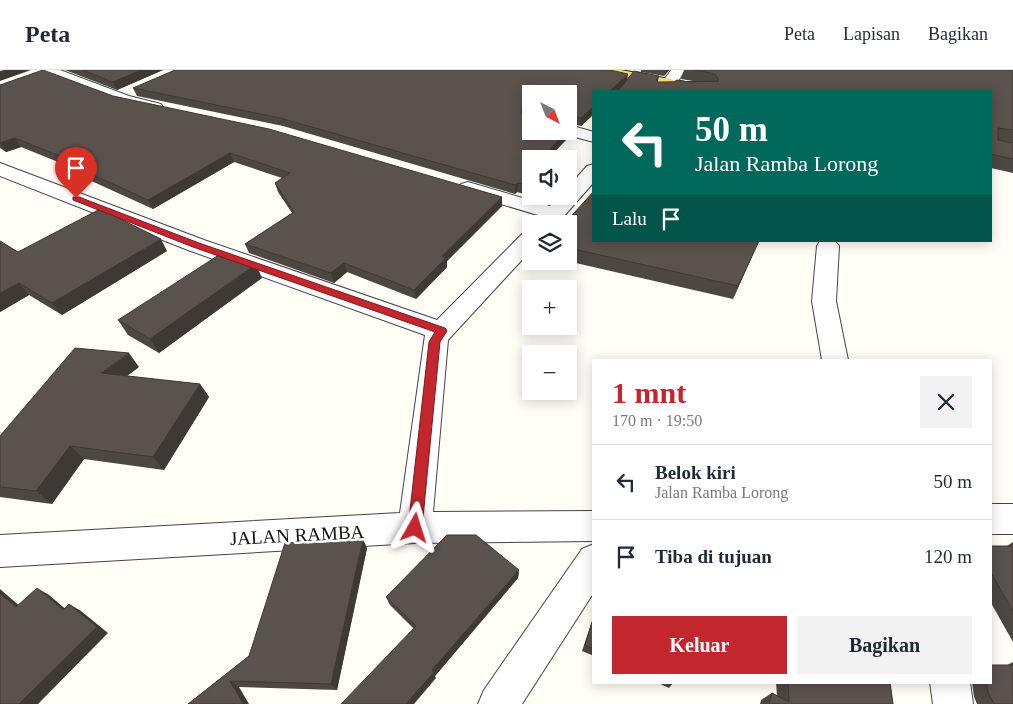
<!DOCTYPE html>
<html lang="id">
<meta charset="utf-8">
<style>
:root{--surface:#fff;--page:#f2f2f3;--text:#1f2937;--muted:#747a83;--line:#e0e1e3;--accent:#c4262e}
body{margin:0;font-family:"Times New Roman",serif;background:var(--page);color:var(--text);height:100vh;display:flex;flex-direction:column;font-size:19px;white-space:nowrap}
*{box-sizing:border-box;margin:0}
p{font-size:16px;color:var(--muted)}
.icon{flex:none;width:28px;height:28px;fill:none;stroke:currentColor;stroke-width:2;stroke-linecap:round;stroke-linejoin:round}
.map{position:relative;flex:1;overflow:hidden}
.sheet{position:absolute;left:592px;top:289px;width:400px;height:325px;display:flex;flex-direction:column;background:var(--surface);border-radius:0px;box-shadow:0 2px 12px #0003}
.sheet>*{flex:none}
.banner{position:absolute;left:592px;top:20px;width:400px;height:152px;border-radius:0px;box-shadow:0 2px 12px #0003;background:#00695c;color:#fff;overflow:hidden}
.needle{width:32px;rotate:138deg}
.fabs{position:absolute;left:522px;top:15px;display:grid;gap:10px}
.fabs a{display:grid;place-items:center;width:55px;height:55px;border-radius:0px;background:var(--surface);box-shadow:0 2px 12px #0003;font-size:25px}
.pin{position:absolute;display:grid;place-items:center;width:42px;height:42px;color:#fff;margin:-51px -21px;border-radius:50% 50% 50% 0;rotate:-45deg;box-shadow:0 0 5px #0007}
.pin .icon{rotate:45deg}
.me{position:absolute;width:55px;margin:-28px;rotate:6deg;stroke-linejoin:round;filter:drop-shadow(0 0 4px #0008)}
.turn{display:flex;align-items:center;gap:18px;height:105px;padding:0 20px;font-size:22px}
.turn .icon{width:65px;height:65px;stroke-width:2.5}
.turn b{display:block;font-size:35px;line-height:42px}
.then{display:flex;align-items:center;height:48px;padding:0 20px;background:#0003;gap:10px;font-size:19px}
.round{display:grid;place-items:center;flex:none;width:52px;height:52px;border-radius:0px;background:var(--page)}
.overview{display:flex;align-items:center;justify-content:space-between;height:85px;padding:0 20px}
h1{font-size:30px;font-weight:700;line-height:38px;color:var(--accent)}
.button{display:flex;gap:10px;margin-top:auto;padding:10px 20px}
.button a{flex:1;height:58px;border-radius:0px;background:var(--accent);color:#fff;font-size:20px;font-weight:700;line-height:58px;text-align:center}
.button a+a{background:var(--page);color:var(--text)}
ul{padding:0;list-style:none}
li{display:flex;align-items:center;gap:15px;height:75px;padding:0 20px;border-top:1px solid var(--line)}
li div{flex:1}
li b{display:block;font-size:19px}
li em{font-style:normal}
header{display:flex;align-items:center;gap:30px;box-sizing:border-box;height:70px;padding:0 25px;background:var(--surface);border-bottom:1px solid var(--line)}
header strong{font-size:24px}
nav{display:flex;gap:28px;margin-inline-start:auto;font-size:18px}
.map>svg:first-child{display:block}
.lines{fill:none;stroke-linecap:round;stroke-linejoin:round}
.minor-casing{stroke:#444;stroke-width:2}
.major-casing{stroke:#222;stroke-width:2}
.minor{fill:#fff;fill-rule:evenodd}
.major{fill:#f9d66b;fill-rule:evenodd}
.wall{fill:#4d4742}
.shaded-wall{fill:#3f3936}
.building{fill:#5a524d;stroke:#3f3936}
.route{fill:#c4262e;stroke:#7f191e}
.labels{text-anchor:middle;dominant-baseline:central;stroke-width:5;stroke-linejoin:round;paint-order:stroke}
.near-street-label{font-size:19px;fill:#111;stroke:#fff}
</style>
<header>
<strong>Peta</strong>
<nav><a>Peta</a><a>Lapisan</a><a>Bagikan</a></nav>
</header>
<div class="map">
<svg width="1013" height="634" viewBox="0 0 1013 634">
<rect width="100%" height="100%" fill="#fffdf5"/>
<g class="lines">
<defs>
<path id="minor" d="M42,0H60L129,26L161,34L163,37L161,40L155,42L118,33L44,4Z
M671,0H685L672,21H656Z
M569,55L594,62V72L563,64L561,61H569Z
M0,93L204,170L437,250L523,163L531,162V180L448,270L433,442L594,441V471L415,473L0,497V465L400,443L425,265L188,180L0,106Z
M594,94V112L557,154H535L541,146L461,122L458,118L461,114L468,112L550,136L559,126H569V116L587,96Z
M820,171H835L839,176L836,231L848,290H822L812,231L817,176Z
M991,434H1013V464H991Z
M594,474V522L522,634H478L484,620L582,479Z
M930,612H970L973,634H933Z"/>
<path id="major" d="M591,0H621L707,16L712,18L715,21H685L598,4L593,3Z"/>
</defs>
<use href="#minor" class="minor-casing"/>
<use href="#major" class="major-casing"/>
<use href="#minor" class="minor"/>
<use href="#major" class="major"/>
</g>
<path class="wall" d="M65,0H163L117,20Z
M641,0H669L664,6L641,2Z
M684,0H1013V103L991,98V21H618L619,20L617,21H594V44L581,56L570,53L569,24L523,45L525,48L569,67L531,89V126L517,122L515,124L283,56L137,26L133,18L628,9L659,6L658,11V12L693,11L681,9Z
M0,15L113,26L502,136L447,191V197L416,229L347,202L334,213L249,183L245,174L292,143L278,122L275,113L282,108L234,92L153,139L87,109L83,102L21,77L6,82L0,78Z
M569,154L759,171L733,229L567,191H569Z
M167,181L62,245L29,225L0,242L18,182Z
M262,208L159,283L128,265L118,250Z
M139,297L127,306L200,314L209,327L164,400L84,389L52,434L0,427V366Z
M1013,472V572L991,533V476H1007Z
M367,478L337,620L239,617L188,634L249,586Z
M519,500L518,508L435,606L436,608L413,558L390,535L386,527Z
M594,545V586L582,581Z
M1013,592V634H977L974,627L972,612H991L1009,594Z
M656,612H674L669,618Z
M776,612H890L893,634H760L761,630L772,623L777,626Z"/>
<path class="shaded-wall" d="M4,0H31L0,11V1Z
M141,0H163L117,20L113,12Z
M666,0H669L664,6Z
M628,4L627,12L617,21H610Z
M531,35V44L522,45L521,42L522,37Z
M594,36V44L581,56V48Z
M570,45V53L569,54V46Z
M570,59L569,67L548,89H540L567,61H569Z
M15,68L21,77L6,82L0,73Z
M230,83L234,92L153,139L148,130Z
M518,113L517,122L515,124V115Z
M502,127V136L447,191V197L416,229L414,220L442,186Z
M161,169L167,181L62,245L52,233Z
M759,171L733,229L738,216Z
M344,193L347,202L334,213L331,203Z
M256,194L262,208L159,283L150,269Z
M19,213L29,225L0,242V223Z
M129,283L139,297L112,317L101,303Z
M200,314L209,327L164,400L153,387Z
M70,376L84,389L52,434L36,421Z
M363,469L367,478L337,620L331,614Z
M519,500L518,508L435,606L436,608L414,634H406L432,600Z
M37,518L49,525L75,547L63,540Z
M0,519L29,544L16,537L0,524Z
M69,534L81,541L108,563L38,634H19Z
M230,611L239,617L249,634H243Z"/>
<path class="building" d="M43,0L113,26L269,59L502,127L442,186L446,188L414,220L344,193L331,203L245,174L294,142L275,113L290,103L230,83L148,130L82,100L87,97L15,68L0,73V15Z
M82,0H141L113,12Z
M175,0H610L628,4L610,21H594V36L581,48L570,45L569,46V24H531V35L522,37L521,42L525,48L531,49V61H567L540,89H541H531V117L518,113L515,115L280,48L133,18Z
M694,0H1013V60L998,58V70L1013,73V89L991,84V21H618L634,1L659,6L656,10L658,12H674L677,10L688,12L719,11L716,5L711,3Z
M594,121V171H759L738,216L569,178V154H564Z
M100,139L161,169L52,233L19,213L0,223V171L18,182Z
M222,183L256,194L150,269L118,250Z
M75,278L129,283L101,303L200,314L153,387L70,376L36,421L0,417V366Z
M447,465H476L519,500L432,600L434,602L406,634H341L416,556L386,527Z
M363,469L331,614L230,611L243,634H188L249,586L285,473Z
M991,476H1013V541L991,503Z
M37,518L63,540L69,534L97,557L19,634H0V524L16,537Z
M594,546V579L585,575Z
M991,595H1013V634H994L988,622L986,612H991Z
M788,612H890L893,634H769L772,623L789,632Z"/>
<path class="route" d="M73,127H79L199,173L445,258L447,261L440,272L422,458L420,463L415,465L410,463L408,458L429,272L435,262L193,177L73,130Z"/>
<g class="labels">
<g class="near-street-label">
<text transform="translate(297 465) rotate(-3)">JALAN RAMBA</text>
</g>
</g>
</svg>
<div class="fabs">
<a><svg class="needle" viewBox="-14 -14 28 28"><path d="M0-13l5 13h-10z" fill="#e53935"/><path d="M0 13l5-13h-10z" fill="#747a83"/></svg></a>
<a><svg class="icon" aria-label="sound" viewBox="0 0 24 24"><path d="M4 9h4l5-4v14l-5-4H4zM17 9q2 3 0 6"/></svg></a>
<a><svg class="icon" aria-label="layers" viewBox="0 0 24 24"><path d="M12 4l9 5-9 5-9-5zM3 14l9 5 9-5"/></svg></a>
<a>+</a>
<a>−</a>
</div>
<div class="pin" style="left:76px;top:128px;background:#d93025"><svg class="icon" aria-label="arrive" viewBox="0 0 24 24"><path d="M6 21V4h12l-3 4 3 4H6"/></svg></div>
<svg class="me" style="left:415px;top:458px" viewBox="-20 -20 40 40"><path d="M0-17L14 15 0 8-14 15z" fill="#c4262e" stroke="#fff" stroke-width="4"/></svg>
<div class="banner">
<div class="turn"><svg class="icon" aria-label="left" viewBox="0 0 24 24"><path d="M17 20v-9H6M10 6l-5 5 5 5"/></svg><div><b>50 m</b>Jalan Ramba Lorong</div></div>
<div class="then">Lalu<svg class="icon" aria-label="arrive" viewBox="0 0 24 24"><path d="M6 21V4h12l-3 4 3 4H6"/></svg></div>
</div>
<section class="sheet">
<div class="overview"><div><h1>1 mnt</h1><p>170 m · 19:50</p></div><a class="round"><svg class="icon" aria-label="close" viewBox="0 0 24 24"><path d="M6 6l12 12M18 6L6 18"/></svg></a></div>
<ul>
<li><svg class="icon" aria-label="left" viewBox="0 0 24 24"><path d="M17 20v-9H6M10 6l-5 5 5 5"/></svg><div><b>Belok kiri</b><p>Jalan Ramba Lorong</p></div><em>50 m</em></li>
<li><svg class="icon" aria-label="arrive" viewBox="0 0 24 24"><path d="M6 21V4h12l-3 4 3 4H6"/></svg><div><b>Tiba di tujuan</b></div><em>120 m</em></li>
</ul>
<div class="button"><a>Keluar</a><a>Bagikan</a></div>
</section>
</div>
